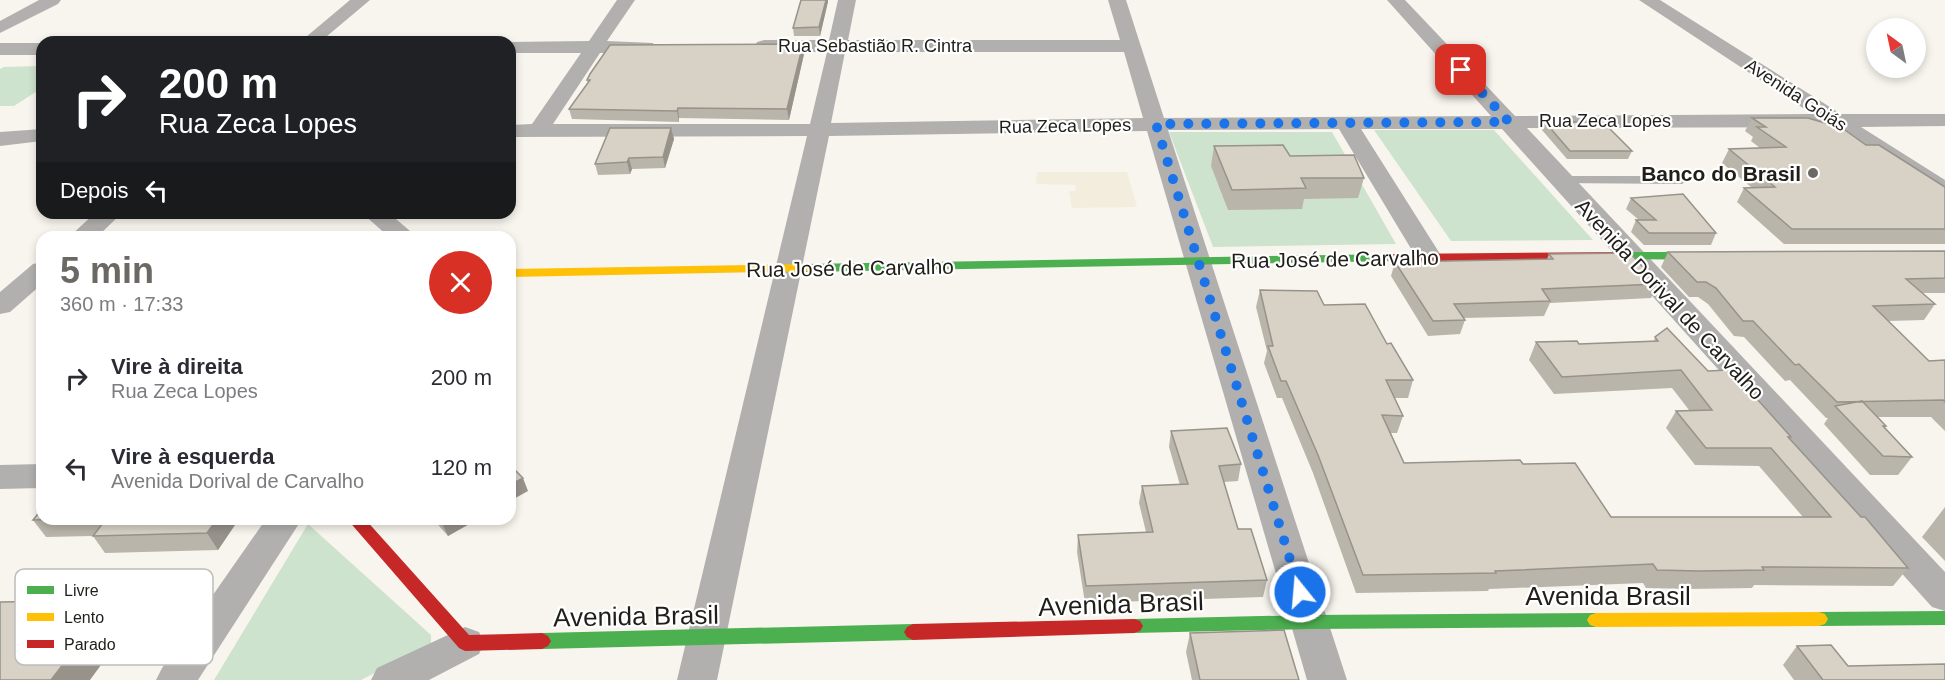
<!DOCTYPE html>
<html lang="pt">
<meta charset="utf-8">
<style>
:root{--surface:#fff;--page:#f7f7f7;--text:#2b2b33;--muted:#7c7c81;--accent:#6c6964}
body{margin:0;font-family:Arial,sans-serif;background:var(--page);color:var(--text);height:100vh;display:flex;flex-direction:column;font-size:22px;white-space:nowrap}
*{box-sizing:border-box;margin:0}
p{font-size:20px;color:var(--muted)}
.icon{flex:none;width:33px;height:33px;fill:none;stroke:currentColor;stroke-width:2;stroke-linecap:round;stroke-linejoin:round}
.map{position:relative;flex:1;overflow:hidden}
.panel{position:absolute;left:36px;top:231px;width:480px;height:294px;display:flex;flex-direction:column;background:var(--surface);border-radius:18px;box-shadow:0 3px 9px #0003}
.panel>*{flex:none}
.hud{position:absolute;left:36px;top:36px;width:480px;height:183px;border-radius:18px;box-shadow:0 3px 9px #0003;background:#202124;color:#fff;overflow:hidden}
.needle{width:39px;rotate:327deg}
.fabs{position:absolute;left:1866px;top:18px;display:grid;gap:12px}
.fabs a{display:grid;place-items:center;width:60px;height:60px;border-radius:50%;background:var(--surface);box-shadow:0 3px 9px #0003;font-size:30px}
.pin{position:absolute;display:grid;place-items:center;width:51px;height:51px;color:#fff;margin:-26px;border-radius:12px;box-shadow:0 3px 9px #0006}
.me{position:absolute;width:66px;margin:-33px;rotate:343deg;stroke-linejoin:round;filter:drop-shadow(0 0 4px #0008)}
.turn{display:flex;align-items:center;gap:21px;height:126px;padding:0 24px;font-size:27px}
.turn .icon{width:78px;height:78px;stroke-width:2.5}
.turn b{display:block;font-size:42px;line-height:51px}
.then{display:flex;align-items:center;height:57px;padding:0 24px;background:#0003;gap:12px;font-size:22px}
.round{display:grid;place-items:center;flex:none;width:63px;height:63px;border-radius:32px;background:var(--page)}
.overview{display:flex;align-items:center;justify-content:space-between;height:102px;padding:0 24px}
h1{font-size:36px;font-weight:600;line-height:45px;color:var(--accent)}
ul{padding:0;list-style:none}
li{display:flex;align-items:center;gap:18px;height:90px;padding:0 24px}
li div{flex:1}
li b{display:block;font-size:22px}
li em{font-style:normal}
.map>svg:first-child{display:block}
.built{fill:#f3edde}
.green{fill:#cee3ce}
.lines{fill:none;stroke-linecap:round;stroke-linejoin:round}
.lane{fill:#b2b0af;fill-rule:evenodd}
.street{fill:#b2b0af;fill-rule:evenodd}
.fast{fill:#4caf50;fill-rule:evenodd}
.slow{fill:#ffc107;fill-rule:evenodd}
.jam{fill:#c62828;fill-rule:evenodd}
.wall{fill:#bab5aa}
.shaded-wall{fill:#97938b}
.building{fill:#d8d2c6;stroke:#97938b;stroke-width:1.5}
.route{stroke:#1a73e8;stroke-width:10;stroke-dasharray:0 18}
.poi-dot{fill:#6c6964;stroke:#fff;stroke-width:2}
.labels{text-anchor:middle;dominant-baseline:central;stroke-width:4.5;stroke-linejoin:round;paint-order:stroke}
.far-street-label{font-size:18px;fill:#201e19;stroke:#fff}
.poi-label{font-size:21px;font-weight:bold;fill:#201e19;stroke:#fff;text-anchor:end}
.street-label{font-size:21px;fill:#201e19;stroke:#fff}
.near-street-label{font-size:26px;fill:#201e19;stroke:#fff}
.key{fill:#fff;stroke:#bcbcba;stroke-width:1.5}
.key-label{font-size:16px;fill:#201e19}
</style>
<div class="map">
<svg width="1945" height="680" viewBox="0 0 1945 680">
<rect width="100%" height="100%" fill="#f8f5ee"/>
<path class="built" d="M1037,172H1127L1137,207L1072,208L1069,191H1076L1075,185L1036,184Z"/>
<path class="green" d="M42,66V88L14,106H0V69L4,67Z
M1374,130H1494L1593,240L1451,241Z
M1169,132H1332L1396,244L1213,247Z
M308,524L431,635V644L361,680H214Z"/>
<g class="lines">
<path class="lane" d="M1561,176H1682L1688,180L1682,184L1557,183L1555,180Z"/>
<path class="street" d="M39,0H61L58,4L0,33V21Z
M350,0H370L320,42H300Z
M617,0H635L607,41L653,43L655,47L653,51L646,53H600L553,124H810L827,52H764L757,50L755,46L757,42L764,40H829L838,0H856L848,40H1120L1108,0H1126L1164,118L1491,116L1387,0H1405L1515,116L1812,114L1639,0H1660L1841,114H1945V126L1861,127L1945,180V197L1937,195L1832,127L1527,128L1945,572V611L1932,607L1502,129H1361L1442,257L1438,262L1429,265L1420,262L1416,257L1339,129L1168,130L1347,680H1307L1147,131L829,136L717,680H677L807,136L510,137V125L532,124L581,53H510V42H508L589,41ZM845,52H1124L1143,118L831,123Z
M0,43H42V55H0Z
M42,129V141L0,146V132Z
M95,213H122L97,237H69Z
M362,213H389L417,237H389Z
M42,262V284L10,312L0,314V292L33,264Z
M42,464V488L0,489V465Z
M266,519H302L198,680H156L162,668Z
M465,627L479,632L484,643L479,654L429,680H371L377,668Z"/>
<path class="fast" d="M1626,252H1711L1717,256L1711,260L1622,259L1620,256Z
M1392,254L1398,258L1396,261L806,272L800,268L806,264Z
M1945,611V625L1819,626L1813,624L1810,619L1813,614L1819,612Z
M1596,613L1602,615L1605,620L1602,625L1596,627L1309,629L1134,633L1128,631L1125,626L1128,621L1134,619L1309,615Z
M913,624L919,627L922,632L919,637L913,640L542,649L536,646L533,641L536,636L542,633Z"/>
<path class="slow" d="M806,264L810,265L812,268L810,271L510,277V269Z
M1819,612L1825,614L1828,619L1825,624L1819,626L1596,627L1590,625L1587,620L1590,615L1596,613Z"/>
<path class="jam" d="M1626,252L1632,256L1630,259L1392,262L1386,258L1392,254Z
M347,519H365L469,635L542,633L548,636L551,641L548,646L542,649L465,651L459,648Z
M1134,619L1140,621L1143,626L1140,631L1134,633L913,640L907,637L904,632L907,627L913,624Z"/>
</g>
<path class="wall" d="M801,0H828L820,36H794L793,28Z
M803,44L804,54L789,120L679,118V122L572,119L569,109L588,83L587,80Z
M1752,118L1866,145L1945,187V244H1784L1737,202L1744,188L1751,187L1722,163L1729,149L1760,148L1751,141L1753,137L1745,131Z
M1545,122L1632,151L1628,159H1567L1542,130Z
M671,128L674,139L665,168L632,169L630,174L598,175L595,164Z
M1214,146L1290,156L1364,178L1358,198L1304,199L1302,209L1228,210L1211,166Z
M1631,198L1716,233L1711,245H1644L1631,232L1636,220H1639L1626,209Z
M1945,251V293H1922L1935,304L1924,320L1888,321L1929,361L1945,360V431L1931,417H1878L1886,426L1885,428L1912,457L1898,475H1870L1824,424L1828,418H1826L1790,380L1785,381L1744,337L1734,336L1708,304L1698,297H1689L1661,267L1668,252Z
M1549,254L1658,284L1651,298L1550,303L1544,316L1464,318L1465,320L1460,334L1428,336L1391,276L1395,262L1547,259Z
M1260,290L1324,305L1387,344L1413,380L1408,398H1394L1403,416L1397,433H1391L1404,463L1523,464L1611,517H1803L1759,466L1695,465L1666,428L1676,411L1689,410L1672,388L1554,394L1529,360L1536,342L1579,344L1654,341L1655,337L1708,371L1791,437L1790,439L1908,568L1893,586L1754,585L1752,588L1688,589L1646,588L1643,583L1489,589L1488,591L1356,593L1313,473L1282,398H1277L1264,363L1267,351L1256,307Z
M1171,431L1241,464L1238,481L1224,482L1238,529L1267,580L1263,597L1085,603L1077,552L1078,535L1146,532L1139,503L1142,486L1180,485L1169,447Z
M1945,507V561L1922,537Z
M42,519H239L218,550L105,553L93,536L46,537L33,520Z
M433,519H478L448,536Z
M1190,633L1299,680H1192L1186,652Z
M1797,646L1848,666L1945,680H1794L1783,665Z"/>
<path class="shaded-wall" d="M826,0H828V2L820,36L819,27Z
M803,44L804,54L789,120L787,109Z
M678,108L679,118V122L677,111Z
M671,128L674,139L665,168L663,157Z
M629,158L632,169L630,174L627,162Z
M523,478L528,491L510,501V485Z
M217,519H239L218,550L207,533Z
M449,519H478L448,536L442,523Z
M112,600L131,624L90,680H51Z"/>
<path class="building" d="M801,0H826L819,27L793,28Z
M803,44L787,109L678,108L677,111L569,109L590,80H587L590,74L610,45Z
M1752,118H1808L1842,128L1866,145H1879L1945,187V229H1792L1744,188L1775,187L1729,149L1786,147L1757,127H1766Z
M1545,122H1603L1632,151H1570Z
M610,128H671L663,157L629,158L627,162L595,164Z
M1283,145L1290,156L1354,155L1364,178H1301L1306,188L1232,190L1214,146Z
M1683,194L1716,233H1649L1636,220H1656L1631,198Z
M1945,251V278L1906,279L1935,304L1873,306L1929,361L1945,360V402L1943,400L1837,402L1799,364L1795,365L1753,321H1743L1716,288L1706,282H1697L1668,252Z
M1630,253L1658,284L1542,289L1550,301L1454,304L1465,320L1433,321L1395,262L1553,259L1549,254Z
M1260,290L1317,291L1324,305L1365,304L1387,344L1391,343L1413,380H1386L1403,416L1382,415L1404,463L1520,460L1523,464L1575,463L1611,517H1831L1771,448H1706L1676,411L1712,410L1681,370L1562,377L1536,342L1577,341L1579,344L1658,341L1655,337L1667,328L1708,371L1728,370L1748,389L1791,437H1788L1861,517H1865L1908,568L1762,567L1764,570L1699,571L1657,570L1653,564L1495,571L1496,573L1363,575L1318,455L1286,381H1281L1268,346H1273Z
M1862,401L1886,426H1883L1912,457L1883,456L1835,406Z
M1227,428L1241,464L1219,466L1238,529H1251L1267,580L1086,586L1078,535L1153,532L1142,486L1188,484L1171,431Z
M510,465L523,478L510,485Z
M42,509V519H62L33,520Z
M106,519H217L207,533L93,536Z
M439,519H449L442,523Z
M112,600L51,680H0V602Z
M1284,630L1299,680H1200L1190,633Z
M1831,645L1848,666L1945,664V680H1823L1797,646Z"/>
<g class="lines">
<path class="route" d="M1300,592L1156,124L1509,122L1461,70"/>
</g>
<circle class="poi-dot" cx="1813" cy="173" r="6"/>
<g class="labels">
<g class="far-street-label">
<text x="875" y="46">Rua Sebastião R. Cintra</text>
<text transform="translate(1796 95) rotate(33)">Avenida Goiás</text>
<text x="1605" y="121">Rua Zeca Lopes</text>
<text transform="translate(1065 126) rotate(-1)">Rua Zeca Lopes</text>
</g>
<g class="poi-label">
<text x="1801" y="173">Banco do Brasil</text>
</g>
<g class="street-label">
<text transform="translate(1335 259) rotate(-1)">Rua José de Carvalho</text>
<text transform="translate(850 268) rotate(-1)">Rua José de Carvalho</text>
<text transform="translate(1670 299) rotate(47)">Avenida Dorival de Carvalho</text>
</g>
<g class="near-street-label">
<text x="1608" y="596">Avenida Brasil</text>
<text transform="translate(1121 604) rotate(-2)">Avenida Brasil</text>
<text transform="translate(636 616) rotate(-1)">Avenida Brasil</text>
</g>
</g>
<rect x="15" y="569" width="198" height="96" rx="9" class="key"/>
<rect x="27" y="586" width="27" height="8" fill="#4caf50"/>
<rect x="27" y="613" width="27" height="8" fill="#ffc107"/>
<rect x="27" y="640" width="27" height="8" fill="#c62828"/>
<g class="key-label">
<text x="64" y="596">Livre</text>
<text x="64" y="623">Lento</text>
<text x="64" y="650">Parado</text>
</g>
</svg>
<div class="fabs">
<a><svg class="needle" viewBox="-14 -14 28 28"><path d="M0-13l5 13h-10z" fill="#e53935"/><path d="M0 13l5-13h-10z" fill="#7c7c81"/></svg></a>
</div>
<div class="pin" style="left:1461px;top:70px;background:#d93025"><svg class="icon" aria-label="arrive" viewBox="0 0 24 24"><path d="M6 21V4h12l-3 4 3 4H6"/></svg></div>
<svg class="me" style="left:1300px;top:592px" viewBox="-20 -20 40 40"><circle r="17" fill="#1a73e8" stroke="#fff" stroke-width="3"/><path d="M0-11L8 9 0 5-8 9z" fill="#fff"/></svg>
<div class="hud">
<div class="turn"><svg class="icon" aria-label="right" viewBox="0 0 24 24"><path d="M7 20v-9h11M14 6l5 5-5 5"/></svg><div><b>200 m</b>Rua Zeca Lopes</div></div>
<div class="then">Depois<svg class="icon" aria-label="left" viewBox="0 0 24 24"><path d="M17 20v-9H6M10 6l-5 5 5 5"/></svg></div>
</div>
<section class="panel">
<div class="overview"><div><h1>5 min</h1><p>360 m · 17:33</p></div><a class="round" style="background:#d93025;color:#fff"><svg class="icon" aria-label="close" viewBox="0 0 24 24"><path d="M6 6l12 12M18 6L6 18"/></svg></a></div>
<ul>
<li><svg class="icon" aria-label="right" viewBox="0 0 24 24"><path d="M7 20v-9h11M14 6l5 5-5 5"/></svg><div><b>Vire à direita</b><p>Rua Zeca Lopes</p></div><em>200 m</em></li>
<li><svg class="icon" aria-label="left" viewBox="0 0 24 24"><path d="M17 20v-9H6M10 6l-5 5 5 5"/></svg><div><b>Vire à esquerda</b><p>Avenida Dorival de Carvalho</p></div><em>120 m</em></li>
</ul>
</section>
</div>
